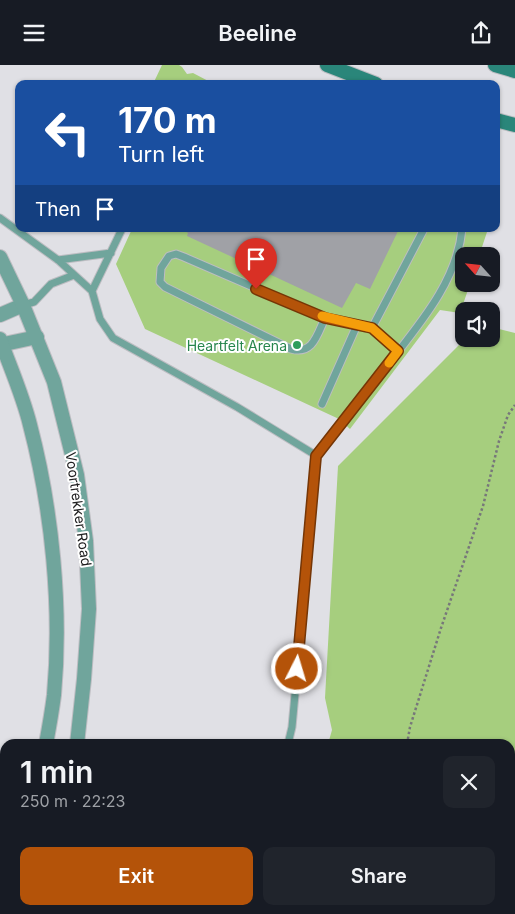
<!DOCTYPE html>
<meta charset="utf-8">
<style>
:root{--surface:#171b24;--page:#20242c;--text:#f1f3f6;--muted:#9ea1a6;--accent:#b45309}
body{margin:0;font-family:Inter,sans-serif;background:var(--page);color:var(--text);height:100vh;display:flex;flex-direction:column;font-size:19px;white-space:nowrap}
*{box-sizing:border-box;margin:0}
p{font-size:16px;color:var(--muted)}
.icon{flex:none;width:28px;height:28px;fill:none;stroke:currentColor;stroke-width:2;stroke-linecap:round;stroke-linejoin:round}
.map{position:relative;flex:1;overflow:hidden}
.panel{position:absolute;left:0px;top:674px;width:515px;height:176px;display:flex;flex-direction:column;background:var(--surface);border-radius:15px 15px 0 0;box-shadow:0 1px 4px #0004}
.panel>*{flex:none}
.top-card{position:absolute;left:15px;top:15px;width:485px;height:152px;border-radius:10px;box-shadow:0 1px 4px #0004;background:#1a4fa0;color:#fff;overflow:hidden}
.needle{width:32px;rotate:297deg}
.controls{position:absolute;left:455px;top:182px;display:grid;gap:10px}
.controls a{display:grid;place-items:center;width:45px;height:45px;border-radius:10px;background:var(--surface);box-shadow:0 1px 4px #0004;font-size:25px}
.pin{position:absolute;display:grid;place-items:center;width:42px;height:42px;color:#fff;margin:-51px -21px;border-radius:50% 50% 50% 0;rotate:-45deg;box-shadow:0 0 5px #0007}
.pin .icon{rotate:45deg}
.me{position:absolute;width:55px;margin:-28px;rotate:5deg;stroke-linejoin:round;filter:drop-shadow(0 0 4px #0008)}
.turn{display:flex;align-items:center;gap:18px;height:105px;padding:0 20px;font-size:22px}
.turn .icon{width:65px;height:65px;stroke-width:2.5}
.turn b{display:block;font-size:35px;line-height:42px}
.then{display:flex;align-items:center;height:48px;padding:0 20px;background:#0003;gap:10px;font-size:19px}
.round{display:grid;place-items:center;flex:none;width:52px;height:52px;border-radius:10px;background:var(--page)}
.headline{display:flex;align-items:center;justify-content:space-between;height:85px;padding:0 20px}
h1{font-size:30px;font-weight:600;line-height:38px}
.button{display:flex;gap:10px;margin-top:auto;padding:10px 20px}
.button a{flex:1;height:58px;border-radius:10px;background:var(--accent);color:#fff;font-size:20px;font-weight:600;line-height:58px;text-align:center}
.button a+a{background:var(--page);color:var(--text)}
header{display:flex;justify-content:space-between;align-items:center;height:65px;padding:0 20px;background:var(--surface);font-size:22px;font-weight:600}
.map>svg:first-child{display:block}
.green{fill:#a6ce7e}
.building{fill:#a0a1a6}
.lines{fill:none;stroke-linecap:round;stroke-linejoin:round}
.service-casing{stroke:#bdbdc2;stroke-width:9}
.minor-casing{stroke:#bdbdc2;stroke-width:16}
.tertiary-casing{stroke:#bdbdc2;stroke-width:16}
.secondary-casing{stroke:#bdbdc2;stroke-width:16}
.path{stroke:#77777a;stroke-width:2.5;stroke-dasharray:2.5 2.5;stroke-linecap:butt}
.service{stroke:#70a59c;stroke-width:7}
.minor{stroke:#70a59c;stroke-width:14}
.tertiary{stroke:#70a59c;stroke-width:14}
.secondary{stroke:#2a867a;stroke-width:14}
.route-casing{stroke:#753606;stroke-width:12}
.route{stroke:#b45309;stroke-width:9}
.slow{stroke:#f59e0b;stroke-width:9}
.leisure-dot{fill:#2e9e5b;stroke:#fff;stroke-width:2}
.labels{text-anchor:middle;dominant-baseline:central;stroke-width:4;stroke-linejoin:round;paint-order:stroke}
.leisure-label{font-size:14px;fill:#27864d;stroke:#fff;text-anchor:end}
.street-label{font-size:14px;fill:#202021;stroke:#fff}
</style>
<header><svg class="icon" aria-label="menu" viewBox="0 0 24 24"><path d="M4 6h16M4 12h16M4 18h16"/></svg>Beeline<svg class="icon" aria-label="share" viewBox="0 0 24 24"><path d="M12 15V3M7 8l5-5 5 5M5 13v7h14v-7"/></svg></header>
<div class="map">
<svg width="515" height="849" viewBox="0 0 515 849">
<rect width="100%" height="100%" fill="#e0e0e5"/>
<path class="green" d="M162,0H179L182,2L187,9L193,8L214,19H153Z
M132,164H488L479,191H464V219H470L460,248L440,245L350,364L339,354L145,264L116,199Z
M491,262L515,268V849H64L66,845H510V679H328L332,665L325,633L338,401L465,274H491Z"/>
<path class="building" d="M186,164H399L370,224L356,218L342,243L187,171L188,168L185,166Z"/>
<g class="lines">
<defs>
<path id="service" d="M0,153L58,195L92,226L100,254L113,273L237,342L317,391C339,362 361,334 383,306C415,264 457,219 462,164
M58,195L111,188
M92,226L122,164
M23,240L34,237L51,219L74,210
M325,253C317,270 313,290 291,284L165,222L160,217L161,203L169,191L176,189L184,192L325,253L372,263L398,286
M372,263L424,164
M322,339L357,260
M288,679L292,662L317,391"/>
<path id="minor" d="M0,250L23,240
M0,280L37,272
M0,767H5
M0,778L5,779"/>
<path id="tertiary" d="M0,192L23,240L54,317L77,410L86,476L89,544L84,614L77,679
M0,274C10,302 23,331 30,360C52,444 62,543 54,630C52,646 49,663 46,679
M0,754L5,749
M0,795L5,807
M3,849L5,839
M31,849L32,845"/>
<path id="secondary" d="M327,0L376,19
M495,0L515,6
M496,55L515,60"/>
</defs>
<use href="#service" class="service-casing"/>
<use href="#minor" class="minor-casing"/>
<use href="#tertiary" class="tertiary-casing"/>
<use href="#secondary" class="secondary-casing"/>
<path class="path" d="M407,679L410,662L441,563L483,441L499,376L508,350L515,340
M76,849L81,846L88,849
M389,849V845"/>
<use href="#service" class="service"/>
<use href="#minor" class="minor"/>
<use href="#tertiary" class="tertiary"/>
<use href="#secondary" class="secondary"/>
</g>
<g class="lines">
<defs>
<path id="route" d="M256,224L325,253L372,263L398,286L316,391L297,604"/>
</defs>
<use href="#route" class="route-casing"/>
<use href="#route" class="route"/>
<path class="slow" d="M322,251L372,263L398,286L389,298"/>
</g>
<circle class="leisure-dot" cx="297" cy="280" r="5"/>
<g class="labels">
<g class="leisure-label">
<text x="287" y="280">Heartfelt Arena</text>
</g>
<g class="street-label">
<text transform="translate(79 444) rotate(82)">Voortrekker Road</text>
</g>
</g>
</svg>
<div class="controls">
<a><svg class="needle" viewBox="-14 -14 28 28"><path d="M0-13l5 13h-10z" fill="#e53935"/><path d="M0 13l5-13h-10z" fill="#9ea1a6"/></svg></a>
<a><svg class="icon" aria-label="sound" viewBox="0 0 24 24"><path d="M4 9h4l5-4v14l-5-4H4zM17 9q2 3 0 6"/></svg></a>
</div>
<div class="pin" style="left:256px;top:224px;background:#d93025"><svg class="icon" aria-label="arrive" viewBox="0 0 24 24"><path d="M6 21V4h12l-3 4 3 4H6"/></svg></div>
<svg class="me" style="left:297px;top:604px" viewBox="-20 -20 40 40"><circle r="17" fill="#b45309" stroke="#fff" stroke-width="3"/><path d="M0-11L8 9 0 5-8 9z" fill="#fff"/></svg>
<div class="top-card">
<div class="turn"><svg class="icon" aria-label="left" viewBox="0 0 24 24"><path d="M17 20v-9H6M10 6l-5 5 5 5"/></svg><div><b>170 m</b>Turn left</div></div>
<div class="then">Then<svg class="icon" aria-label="arrive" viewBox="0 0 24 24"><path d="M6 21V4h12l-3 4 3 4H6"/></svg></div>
</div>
<section class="panel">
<div class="headline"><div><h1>1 min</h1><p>250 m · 22:23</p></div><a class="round"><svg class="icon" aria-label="close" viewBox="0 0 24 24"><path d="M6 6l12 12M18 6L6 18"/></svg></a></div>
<div class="button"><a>Exit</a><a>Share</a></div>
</section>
</div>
